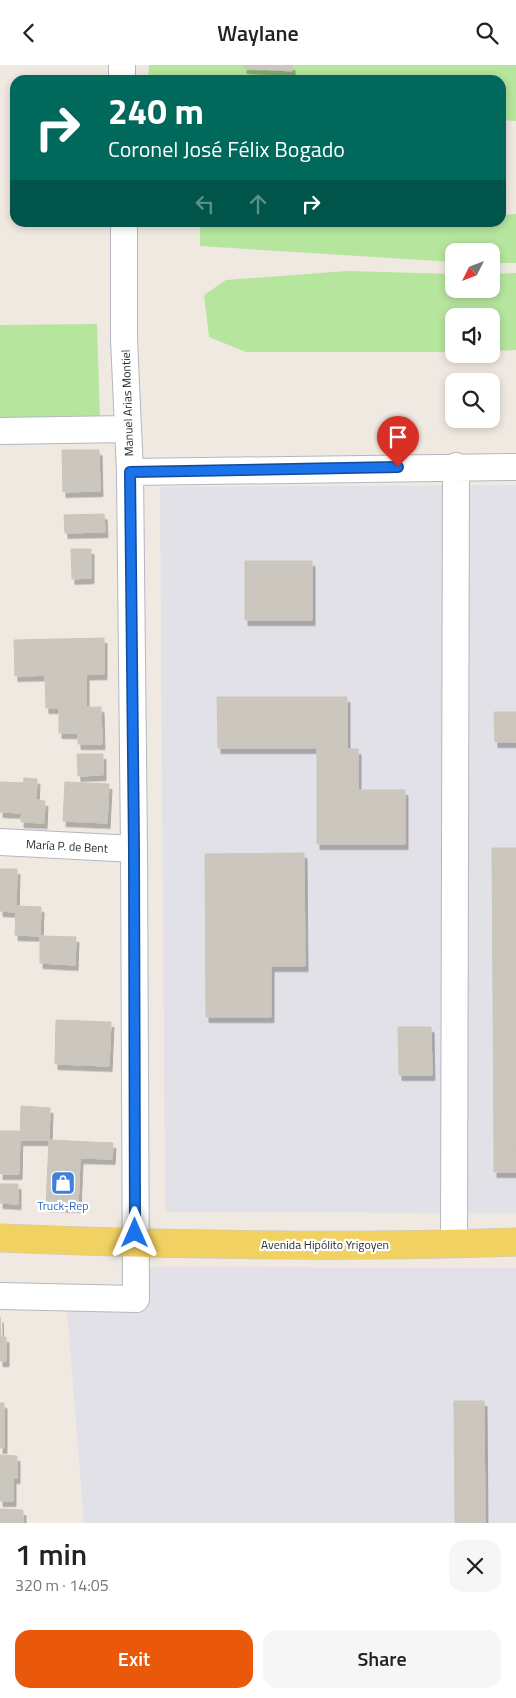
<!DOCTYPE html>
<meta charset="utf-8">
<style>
:root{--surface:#fff;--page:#f6f6f6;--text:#222;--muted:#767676;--accent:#ea580c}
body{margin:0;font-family:"Titillium Web",sans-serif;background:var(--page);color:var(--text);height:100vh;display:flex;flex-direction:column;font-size:19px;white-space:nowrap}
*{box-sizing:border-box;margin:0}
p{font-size:16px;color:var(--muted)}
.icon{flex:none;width:28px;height:28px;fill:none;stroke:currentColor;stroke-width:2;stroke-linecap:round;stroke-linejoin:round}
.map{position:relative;height:1458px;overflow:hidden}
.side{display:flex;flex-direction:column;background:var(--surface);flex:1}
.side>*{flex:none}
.hud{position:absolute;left:10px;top:10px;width:496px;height:152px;border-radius:15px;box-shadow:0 2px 8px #0003;background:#00695c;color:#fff;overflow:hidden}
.needle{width:32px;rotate:228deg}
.buttons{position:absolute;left:445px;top:178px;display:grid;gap:10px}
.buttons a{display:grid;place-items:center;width:55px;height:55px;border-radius:10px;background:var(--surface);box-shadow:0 2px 8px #0003;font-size:25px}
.pin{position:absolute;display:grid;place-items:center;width:42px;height:42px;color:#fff;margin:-51px -21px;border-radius:50% 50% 50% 0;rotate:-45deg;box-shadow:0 0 5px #0007}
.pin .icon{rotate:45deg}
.me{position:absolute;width:55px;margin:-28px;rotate:0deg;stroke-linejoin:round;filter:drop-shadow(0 0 4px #0008)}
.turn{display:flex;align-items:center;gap:18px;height:105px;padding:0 15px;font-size:22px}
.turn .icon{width:65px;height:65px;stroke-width:2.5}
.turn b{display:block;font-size:35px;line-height:42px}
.lanes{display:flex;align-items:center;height:48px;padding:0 15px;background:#0003;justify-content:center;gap:25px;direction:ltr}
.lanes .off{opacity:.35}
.round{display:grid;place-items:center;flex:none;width:52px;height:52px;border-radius:15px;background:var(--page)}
.head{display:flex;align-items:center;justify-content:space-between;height:85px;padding:0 15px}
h1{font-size:30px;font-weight:600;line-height:38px}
.button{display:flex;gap:10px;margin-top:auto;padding:10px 15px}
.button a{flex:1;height:58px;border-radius:15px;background:var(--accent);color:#fff;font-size:20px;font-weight:600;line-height:58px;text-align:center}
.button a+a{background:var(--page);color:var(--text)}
header{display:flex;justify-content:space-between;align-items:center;height:65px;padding:0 15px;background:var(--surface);font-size:22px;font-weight:600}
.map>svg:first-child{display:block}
.industrial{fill:#e3e1e8}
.green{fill:#b6e59e}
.building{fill:#cbc7bf;stroke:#cbc5ba;filter:url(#shadow)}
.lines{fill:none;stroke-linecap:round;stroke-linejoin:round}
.minor-casing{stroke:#b4b7c1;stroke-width:28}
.major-casing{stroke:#c9c9c9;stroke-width:29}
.minor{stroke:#fff;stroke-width:26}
.major{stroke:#f2d163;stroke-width:28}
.route-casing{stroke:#114b97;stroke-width:12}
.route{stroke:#1a73e8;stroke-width:9}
.labels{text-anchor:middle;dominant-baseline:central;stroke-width:4.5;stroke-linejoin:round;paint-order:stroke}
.street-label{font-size:12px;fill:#2e2e2e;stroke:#fff}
.shop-label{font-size:12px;fill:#366cbe;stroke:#fff}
</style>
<header><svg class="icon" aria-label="back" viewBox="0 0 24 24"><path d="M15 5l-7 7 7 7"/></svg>Waylane<svg class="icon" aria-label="search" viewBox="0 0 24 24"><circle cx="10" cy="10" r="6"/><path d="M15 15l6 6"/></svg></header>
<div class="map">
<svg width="516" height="1458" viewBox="0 0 516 1458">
<defs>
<filter id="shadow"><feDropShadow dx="3" dy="5.5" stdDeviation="0" flood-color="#0004"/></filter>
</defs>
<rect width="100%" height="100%" fill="#efe9e1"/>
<path class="industrial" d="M516,420V1148L165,1147L160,422Z
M135,1202L516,1203V1458H84L66,1233L136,1234Z"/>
<path class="green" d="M149,0H516V56L501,55V15H148Z
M516,149V198H491V186H454V197L200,181V158H501V150Z
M347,206L454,209V224H491V209L516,208V285L491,286V251H454V287H246L209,272L204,230L226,215Z
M97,259L100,355L0,356V260Z"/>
<path class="building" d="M244,0H292V6L244,3Z
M62,385H99L100,426L63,427Z
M104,449L105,467L65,468L64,450Z
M71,484H91V513L72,514Z
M245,496H312V555H245Z
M104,573V609L15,611L14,575Z
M45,610H86V643H46Z
M217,632H347V684H358V725H405V779H317V683H218Z
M101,642L102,679H78V668H59V643Z
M494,647H516V677H495Z
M77,689H103V710L78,711Z
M24,713L37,714L36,735L45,736L44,758L21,757Z
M0,717L24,718L22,748L0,747Z
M65,717L109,719L107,758L63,756Z
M492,783H516V1086H494Z
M304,788L305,901H271V952H206L205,789Z
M0,804H17L16,847L0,846Z
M16,841L41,842L40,871L15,870Z
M40,871L76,872L75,900L40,898Z
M56,955L111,957L109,1001L55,999Z
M398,962H431L432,1010H399Z
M21,1041L50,1043L49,1075H20Z
M0,1066H20L19,1109H0Z
M49,1075L113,1078L112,1094L80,1093L78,1142L46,1141Z
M494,1086H516V1107H494Z
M0,1119H18V1139L0,1138Z
M0,1252L1,1272H6V1296H0Z
M454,1336H484L485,1458H455Z
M0,1338H4V1361H0Z
M0,1361H4V1383H0Z
M0,1390L17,1391V1413H0Z
M0,1413H13V1436H0Z
M0,1444L23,1445V1458H0Z"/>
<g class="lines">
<defs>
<path id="minor" d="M122,0V15
M0,366L128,364
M130,407L516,402
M0,777L134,784
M454,1179L456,401
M0,1231L136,1234L134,784L130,407L124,274V158"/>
<path id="major" d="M0,1173C172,1180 344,1183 516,1177"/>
</defs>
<use href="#minor" class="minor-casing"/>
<use href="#major" class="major-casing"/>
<use href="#minor" class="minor"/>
<use href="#major" class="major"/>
</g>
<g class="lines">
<defs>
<path id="route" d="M135,1168L134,784L130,407L398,402"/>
</defs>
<use href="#route" class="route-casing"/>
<use href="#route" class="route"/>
</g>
<defs>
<symbol id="shop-square" viewBox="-11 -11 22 22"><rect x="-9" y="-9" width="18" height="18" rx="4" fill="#3f7fe0" stroke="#fff"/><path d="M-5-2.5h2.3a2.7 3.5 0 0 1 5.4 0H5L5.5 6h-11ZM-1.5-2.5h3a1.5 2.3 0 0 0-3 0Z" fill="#fff"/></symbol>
</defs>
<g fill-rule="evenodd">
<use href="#shop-square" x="49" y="1104" width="28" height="28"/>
</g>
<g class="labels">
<g class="street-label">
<text transform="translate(127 338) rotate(-92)">Manuel Arias Montiel</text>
<text transform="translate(67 781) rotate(3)">María P. de Bent</text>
<text x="325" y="1179">Avenida Hipólito Yrigoyen</text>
</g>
<g class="shop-label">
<text x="63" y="1140">Truck-Rep</text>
</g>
</g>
</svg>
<div class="buttons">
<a><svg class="needle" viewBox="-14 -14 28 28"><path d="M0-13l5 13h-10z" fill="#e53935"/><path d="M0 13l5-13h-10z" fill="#767676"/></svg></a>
<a><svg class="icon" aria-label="sound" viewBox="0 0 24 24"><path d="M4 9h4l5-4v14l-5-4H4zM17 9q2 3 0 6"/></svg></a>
<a><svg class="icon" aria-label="search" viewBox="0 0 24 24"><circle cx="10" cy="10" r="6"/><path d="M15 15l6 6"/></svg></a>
</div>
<div class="pin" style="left:398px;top:402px;background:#d93025"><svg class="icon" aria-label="arrive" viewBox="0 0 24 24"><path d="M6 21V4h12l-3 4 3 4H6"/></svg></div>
<svg class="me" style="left:135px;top:1168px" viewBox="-20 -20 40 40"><path d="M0-17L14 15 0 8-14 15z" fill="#1a73e8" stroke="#fff" stroke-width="4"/></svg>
<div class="hud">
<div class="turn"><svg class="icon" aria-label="right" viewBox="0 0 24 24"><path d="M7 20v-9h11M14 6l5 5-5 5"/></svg><div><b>240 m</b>Coronel José Félix Bogado</div></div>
<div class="lanes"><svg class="icon off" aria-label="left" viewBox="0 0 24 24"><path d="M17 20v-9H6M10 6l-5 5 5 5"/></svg><svg class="icon off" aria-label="ahead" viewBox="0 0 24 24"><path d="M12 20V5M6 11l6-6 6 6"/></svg><svg class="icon" aria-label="right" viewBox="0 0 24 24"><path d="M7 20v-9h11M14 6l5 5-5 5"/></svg></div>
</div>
</div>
<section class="side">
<div class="head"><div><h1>1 min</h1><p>320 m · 14:05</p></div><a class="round"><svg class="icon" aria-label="close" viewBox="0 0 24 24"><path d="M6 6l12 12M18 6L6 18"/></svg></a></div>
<div class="button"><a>Exit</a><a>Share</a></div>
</section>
